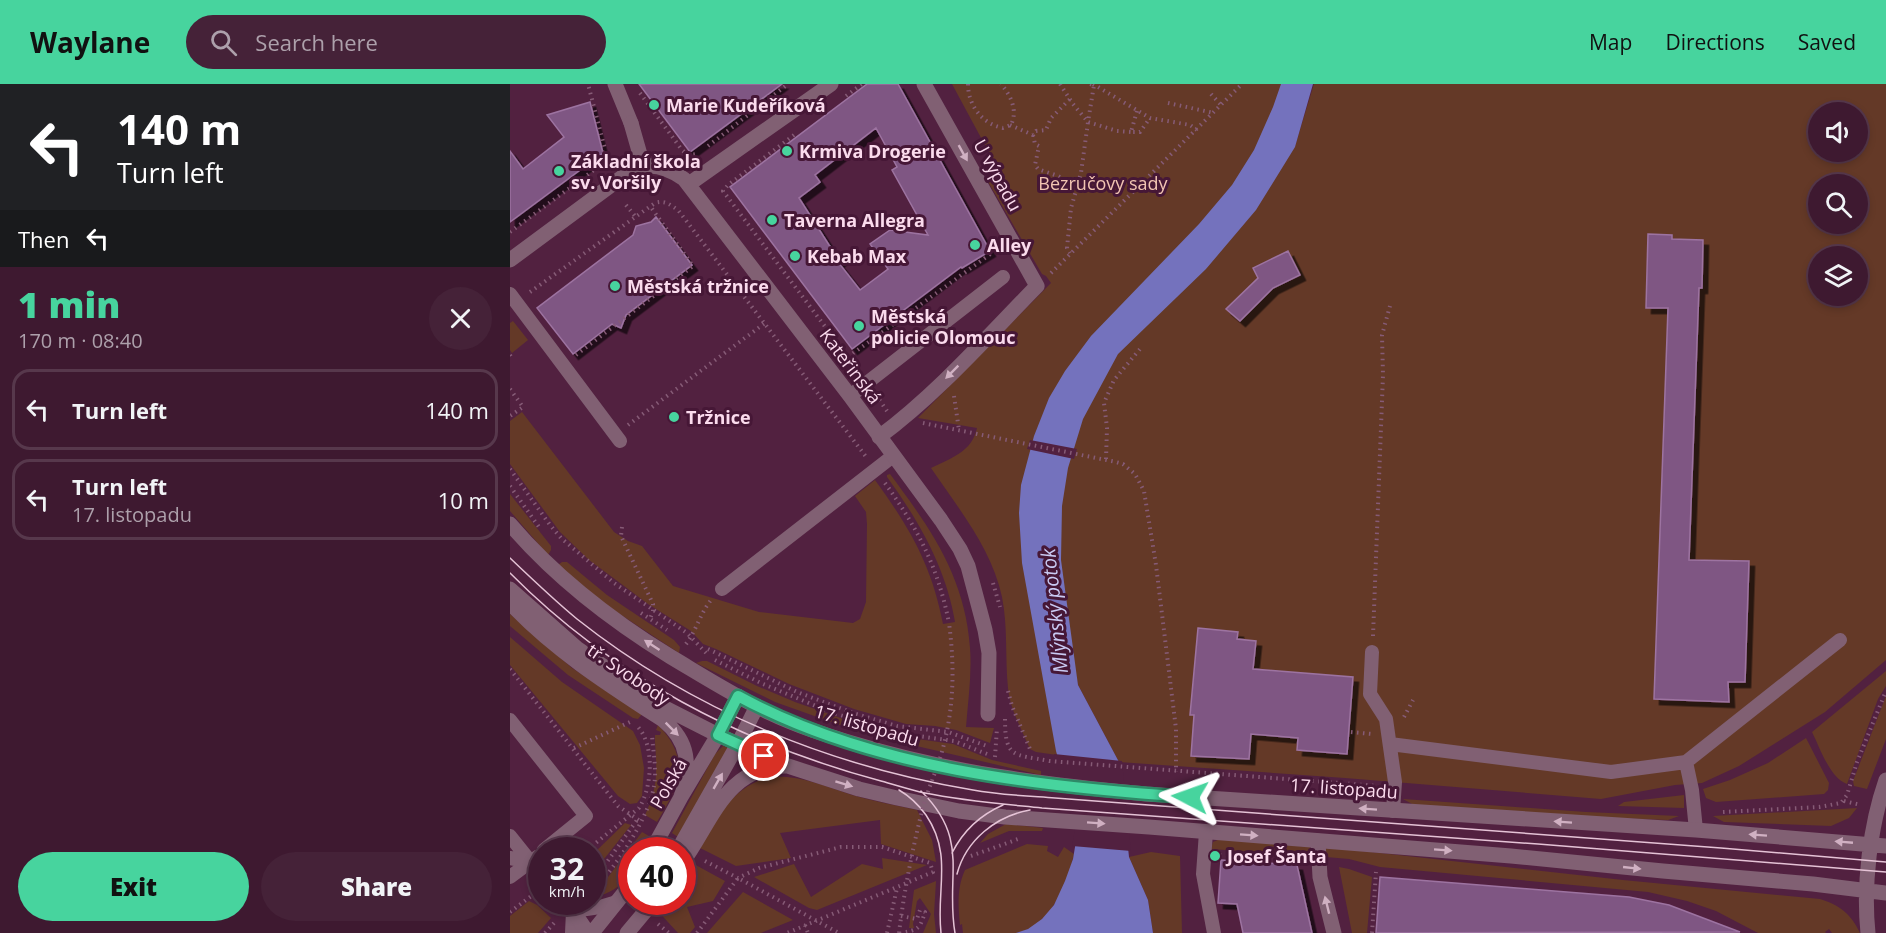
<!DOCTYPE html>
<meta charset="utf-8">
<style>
:root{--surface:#3e1930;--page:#452238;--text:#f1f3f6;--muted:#ada0ab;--line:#57384c;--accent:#47d49e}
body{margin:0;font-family:"Open Sans",sans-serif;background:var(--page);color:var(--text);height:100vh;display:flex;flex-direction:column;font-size:22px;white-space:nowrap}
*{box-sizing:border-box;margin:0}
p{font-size:20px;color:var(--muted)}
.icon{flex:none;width:33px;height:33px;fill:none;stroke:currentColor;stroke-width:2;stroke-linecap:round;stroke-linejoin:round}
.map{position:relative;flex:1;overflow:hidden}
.details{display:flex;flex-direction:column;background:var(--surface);width:510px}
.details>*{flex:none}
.guide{background:#202124;color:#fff;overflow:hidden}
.buttons{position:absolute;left:1298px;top:18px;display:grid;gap:12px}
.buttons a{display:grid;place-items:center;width:60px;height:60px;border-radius:50%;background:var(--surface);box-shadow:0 3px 9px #0003,0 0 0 2px var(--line);font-size:30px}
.speed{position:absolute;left:18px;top:753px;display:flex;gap:12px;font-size:30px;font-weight:700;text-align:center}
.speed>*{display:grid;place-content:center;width:78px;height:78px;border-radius:50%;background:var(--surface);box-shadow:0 3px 9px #0003,0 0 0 2px var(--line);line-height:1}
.speed small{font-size:15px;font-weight:400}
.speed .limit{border:9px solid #d22;background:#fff;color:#111}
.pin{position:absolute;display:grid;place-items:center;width:51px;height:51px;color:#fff;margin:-26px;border:3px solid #fff;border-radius:50%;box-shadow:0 2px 6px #0007}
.me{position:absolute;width:66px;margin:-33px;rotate:274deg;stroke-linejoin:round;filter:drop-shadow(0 0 4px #0008)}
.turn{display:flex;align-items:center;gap:21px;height:126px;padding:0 18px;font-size:27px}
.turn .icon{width:78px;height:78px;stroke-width:2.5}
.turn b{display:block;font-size:42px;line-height:51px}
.then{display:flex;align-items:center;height:57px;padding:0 18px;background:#0003;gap:12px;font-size:22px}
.round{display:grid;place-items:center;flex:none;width:63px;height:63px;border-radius:32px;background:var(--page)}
.headline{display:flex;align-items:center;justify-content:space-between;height:102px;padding:0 18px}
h1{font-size:36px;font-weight:800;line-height:45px;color:var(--accent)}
.button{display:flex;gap:12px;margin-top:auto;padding:12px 18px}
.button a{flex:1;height:69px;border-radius:36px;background:var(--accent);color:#111;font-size:24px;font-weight:800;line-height:69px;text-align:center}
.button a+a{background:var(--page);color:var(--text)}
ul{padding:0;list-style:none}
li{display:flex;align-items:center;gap:18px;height:81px;margin:0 12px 9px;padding:0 6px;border:3px solid var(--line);border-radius:18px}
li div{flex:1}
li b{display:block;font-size:22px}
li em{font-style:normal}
header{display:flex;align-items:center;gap:36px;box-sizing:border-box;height:84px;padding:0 30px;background:var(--accent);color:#111}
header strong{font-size:28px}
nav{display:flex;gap:33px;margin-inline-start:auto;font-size:21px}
.search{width:420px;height:54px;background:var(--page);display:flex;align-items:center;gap:15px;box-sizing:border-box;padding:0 21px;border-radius:33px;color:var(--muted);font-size:22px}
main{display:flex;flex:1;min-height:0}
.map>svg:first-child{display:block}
.green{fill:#643927;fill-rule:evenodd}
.water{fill:#7472bd}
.pier{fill:#522140}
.building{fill:#7f5783;stroke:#9d73a1;stroke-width:1.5;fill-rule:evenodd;filter:url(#shadow)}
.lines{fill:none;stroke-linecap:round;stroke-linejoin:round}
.path{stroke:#865b76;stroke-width:4;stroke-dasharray:1.5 4.5;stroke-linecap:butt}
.service{stroke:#816073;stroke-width:14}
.pedestrian{stroke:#816073;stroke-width:15}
.minor{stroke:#816073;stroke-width:15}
.tertiary{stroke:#816073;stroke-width:15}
.tram{stroke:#e5c3d6;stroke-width:1.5}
.path-bridge{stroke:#865b76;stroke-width:4;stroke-dasharray:1.5 4.5;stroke-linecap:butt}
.oneway{fill:#d0b0c2}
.route-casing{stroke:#2e8a67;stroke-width:15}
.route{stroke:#47d49e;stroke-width:10}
.poi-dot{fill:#47d49e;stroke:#461736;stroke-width:2}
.labels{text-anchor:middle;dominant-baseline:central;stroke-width:6;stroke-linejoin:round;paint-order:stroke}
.poi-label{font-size:18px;font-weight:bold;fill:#fbdbed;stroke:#461736;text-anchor:start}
.street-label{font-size:18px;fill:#fbdbed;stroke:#461736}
.park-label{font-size:18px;fill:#f2c5b3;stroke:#461736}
.water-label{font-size:20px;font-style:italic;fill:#c9caf3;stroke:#461736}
</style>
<header>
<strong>Waylane</strong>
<div class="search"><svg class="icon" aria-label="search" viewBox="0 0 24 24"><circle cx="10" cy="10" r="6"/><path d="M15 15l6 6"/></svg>Search here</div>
<nav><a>Map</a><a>Directions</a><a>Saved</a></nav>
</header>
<main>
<section class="details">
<div class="guide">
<div class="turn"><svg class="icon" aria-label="left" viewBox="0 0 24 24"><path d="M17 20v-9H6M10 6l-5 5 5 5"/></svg><div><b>140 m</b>Turn left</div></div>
<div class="then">Then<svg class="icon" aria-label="left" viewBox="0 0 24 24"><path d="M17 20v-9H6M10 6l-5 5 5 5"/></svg></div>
</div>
<div class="headline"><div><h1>1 min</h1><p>170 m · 08:40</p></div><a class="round"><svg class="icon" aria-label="close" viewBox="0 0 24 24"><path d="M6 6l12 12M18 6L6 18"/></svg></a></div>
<ul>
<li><svg class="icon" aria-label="left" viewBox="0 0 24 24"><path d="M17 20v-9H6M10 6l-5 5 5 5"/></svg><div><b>Turn left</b></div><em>140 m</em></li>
<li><svg class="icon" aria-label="left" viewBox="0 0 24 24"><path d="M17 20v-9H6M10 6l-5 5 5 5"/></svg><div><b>Turn left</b><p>17. listopadu</p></div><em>10 m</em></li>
</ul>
<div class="button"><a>Exit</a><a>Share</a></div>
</section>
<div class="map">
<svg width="1376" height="849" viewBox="0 0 1376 849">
<defs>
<filter id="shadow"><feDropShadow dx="5.5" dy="5.5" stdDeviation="0" flood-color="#0009"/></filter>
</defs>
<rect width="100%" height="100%" fill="#522140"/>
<path class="green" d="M442,0H771L785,62L804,0H1376V576L1315,628L1229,682L1192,699L1165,701L1091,715L835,694L609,678L568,601L566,590L547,671L526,668L520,665C512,646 500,625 498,604C495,574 498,543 492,513C482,465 448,424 421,384C441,374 462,368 467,344L408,334L541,199L536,192L532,190L477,96L490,89ZM1308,28H1347V68H1308ZM1308,100H1347V140H1308ZM1308,172H1347V212H1308Z
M3,237L18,256L2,269L0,266V239Z
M12,328L104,448L118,457L132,462L163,502L249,528L343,539L350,535L356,518L357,440L356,428L345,412L365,396C400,444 422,482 433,540L445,538C436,484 409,437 377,393V391L380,390C421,445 455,493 460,564C462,590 458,617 456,643L484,644L480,659L446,646L425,642L396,640L344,625L279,600L206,565L193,560L181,547L138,520L106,496L79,476L50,448L0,380V337Z
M0,410L41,462V466L38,471L0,427Z
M52,478H57L97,511L164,556L170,563L169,569L93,519L48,481Z
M0,530L62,584L132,630L128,635L123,634L58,591L0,542Z
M0,553L52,598L123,647L130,661L134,684L132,712L127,719L120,720L108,712L0,581Z
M192,577H197L247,602L285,618L339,637L393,653L443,660L482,676L531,687V691L355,650L265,618L186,579Z
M1376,587V602L1368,615L1337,700C1320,694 1310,664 1302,648Z
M1376,612V655L1357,705L1344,702L1343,697Z
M148,641C182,676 169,702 147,738L135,731C148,704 147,687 145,658V651H150L151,648L146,646Z
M1296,654L1319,699L1318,706L1314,710L1206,718L1196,714L1193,705L1220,696L1258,679Z
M213,662L219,664L168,753L162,749L205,670Z
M258,693C288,690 314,702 342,711C363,717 385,721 407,726L422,756L426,778L371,760L370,736L270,749L281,774L226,782L190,764C208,731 221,705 258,693Z
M1174,711V724L1108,722L1114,718Z
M893,715L1076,728L1169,732L1158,736L1055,732L904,721Z
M1347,724L1339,734L1321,742L1214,738L1203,732Z
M115,739L121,741L83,789V770Z
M496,740L533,744L532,747H499L470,759L478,750Z
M132,748L139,752L131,766H122C122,771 122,777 122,781C119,799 99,811 83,813Z
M710,755L800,763V772L701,765L703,758Z
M517,760L538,762L537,767L548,773L554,763L564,770C558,799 540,844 506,849C489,849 470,849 453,849L452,840L450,841C448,822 447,803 455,786Z
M816,763L1113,796L1310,815C1330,821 1341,830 1350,849H1322L1319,845L1315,848L1316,849H1248L1206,827L1177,817L1138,808L870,783L839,775L816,773Z
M641,768L670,772L672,849H643L638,816L619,773Z
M372,774L417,781L307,826L299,824L244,793L284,780L301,813L352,780L373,785Z
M182,779L215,797L203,817L177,823L185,843L180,849H168L146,825L152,818H172L173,791Z
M829,783L839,785L862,793L857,849H842Z
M426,797L424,830L426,849H413L421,830L410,814L407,817L403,840L404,844H399L404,806Z
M233,808L283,836L251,849H197Z
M19,817L27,821L41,834L28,849H0V832Z"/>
<path class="water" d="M771,0H803L785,63L746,126L696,185L608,270L573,335L558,384L552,422L551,476L568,601L609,678L619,773L638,816L643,849H506L518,845L532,835L544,821L555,797L563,775L568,745L546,667L512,479L509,429L511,401L524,352L539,314L555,287L581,252L689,140L722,101L744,66L763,23Z"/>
<path class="pier" d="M520,356L567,365L564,375L517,365Z
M544,670L612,677L621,767L562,762L565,745Z"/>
<path class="building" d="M129,0H272L180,68Z
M357,0H388L480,167L452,184L451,183L342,265L220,103ZM366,44L387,83L382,86L418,151L380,146L360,160L378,185L350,206L328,178L332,175L319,161L289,114L310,98L305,91Z
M80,18L93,69L0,138V67L13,85L54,53L37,31Z
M146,133L182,181L116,231L111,244L102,240L63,270L27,224L123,151L126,142L141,138Z
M1138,150L1162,151V155L1193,156L1192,204H1189L1179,476L1239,477L1235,598H1218L1219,618L1144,615L1158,224H1136Z
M778,167L790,191L763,204L730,237L716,225L748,194L743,184Z
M688,544L728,548L727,555L746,557L743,585L843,593L837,670L787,666L788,654L741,650L739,675L681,672L684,631H680Z
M711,776L787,781L802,849H733L727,820L708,819Z
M870,793L1119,813L1159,821L1230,848L866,849Z"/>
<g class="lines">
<path class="path" d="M458,0C458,21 472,40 493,44L501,41C508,26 501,12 491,0
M550,0L563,20L578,38L571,89L561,124L557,164L560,169
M580,0L584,1L578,38L607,47L621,48
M583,0L640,34L680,41L687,46
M130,9L172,66L178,71L187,70
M701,10L712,22
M336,12L352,0
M658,19L704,29
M627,27L621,48H630L640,34
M500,41L523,51L526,47L536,46L541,34L560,15
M284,51L218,101L213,107L347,285
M523,51L525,60L529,62L525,81L528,85L548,92L567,102
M198,62L278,0
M116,121L125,132
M0,148L88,83L93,77L95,65L78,0
M541,189L732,0
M20,208L145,119C155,116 159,120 168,126L357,374
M0,271L2,274L0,275
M66,271L183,182L140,122
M338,273L479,171L484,165L482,162
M0,305L13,323L0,332
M366,311L377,327
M444,312L449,346
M413,339L606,378L613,380L625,390L634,407L646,481L666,645V688
M118,341L255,239
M596,375L597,344L594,319L604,296L630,265
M0,385L40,441L51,454L104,499L177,549L199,572
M375,399C408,445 428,483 439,539
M0,402L29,443
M112,443L111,452L143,520V527L140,535
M483,499L490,523
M131,529L157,546
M863,552L873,291L872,251L880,222
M176,560C186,547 190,530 201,516
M198,565L287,608L343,629L387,642L438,648L477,662
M205,576L253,600L323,629L394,650L444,657L477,670
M0,585L108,722L130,737
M498,607L502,622L520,665
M894,633L903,616
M495,635C495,675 504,670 539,677L868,702
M841,648L862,650
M64,664L120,638
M485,673L487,644
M1334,717L1351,721
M1213,728L1309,723L1331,719L1337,711L1347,678L1376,607
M77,766L129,724C142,704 145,662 128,643
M710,771L792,777
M461,772L511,754
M195,777L228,794L249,784L331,763H372L420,779L423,788L277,849
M82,795L97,778L127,736
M84,806C106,782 139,734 144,702C147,685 143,668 142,651
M0,828L28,807
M391,832L407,835L410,826L415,828C410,845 408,846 391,849
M148,840L159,849
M295,841L298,849
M35,849L44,839
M187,849L228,794L329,849
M377,849L387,804
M862,849L866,788"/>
<path class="service" d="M0,210L110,357
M340,312L493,193
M212,505L383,372
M862,568L860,610L876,635L885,698L883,727
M0,636L76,732L34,766
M880,660L1101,688L1176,678L1330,556
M1176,678L1182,706L1186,746
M696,748L693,790L704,849
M0,752L32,792
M0,774L21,778
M0,793L27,773
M54,818L63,827L62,849
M63,827L90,823L107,818"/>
<path class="pedestrian" d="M105,0L121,39"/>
<path class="minor" d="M121,39L133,81
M179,100L321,0
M0,176L123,85C141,78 159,84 174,95L340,312L431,436L450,465L458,482L475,546L479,569L478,630
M369,353C427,310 477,253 527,202L414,0
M808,757L810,793L824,849"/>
<path class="tertiary" d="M0,440C46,494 101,536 161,573C193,592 226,613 260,629C287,642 316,651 345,660C440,689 538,701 636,710L1186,746L1376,762
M0,505L68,565L155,624L208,651L278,682L349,705L387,714L449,727L495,733L639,743L1001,772L1153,787L1303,800L1376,809
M0,519C44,566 99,601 153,636C180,658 180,681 171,713
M142,766L171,713L208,651L228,612
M168,766L228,660L247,622
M172,779C202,738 215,683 276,682
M63,827L78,849
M82,849L122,799
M117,849L143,818
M1358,849C1353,801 1360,742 1376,696"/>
<path class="tram" d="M0,474C22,495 44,516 67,535C182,626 319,682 463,706C490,711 518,712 545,714L1211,764L1376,778
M0,489C102,592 232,660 371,697C386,701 401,706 415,709C454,717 493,720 532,724L1028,760L1376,788
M389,706C401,713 408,720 416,731C443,771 426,805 431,849
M411,707C461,756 435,792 445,849
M442,769C453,747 470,731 493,721
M447,790C456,756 486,732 520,726"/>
<path class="path-bridge" d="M389,849C394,808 402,767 412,727C417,708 425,690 431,671C444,627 445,584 439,539"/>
</g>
<defs><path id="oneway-solid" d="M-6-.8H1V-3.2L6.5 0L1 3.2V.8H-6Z" transform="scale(1.5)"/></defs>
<g class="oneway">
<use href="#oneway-solid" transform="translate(453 69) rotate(61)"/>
<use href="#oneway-solid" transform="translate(442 288) rotate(135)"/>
<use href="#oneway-solid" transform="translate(142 561) rotate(-147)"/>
<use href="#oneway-solid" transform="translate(162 645) rotate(45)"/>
<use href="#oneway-solid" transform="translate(208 697) rotate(-60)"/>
<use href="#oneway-solid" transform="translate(334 700) rotate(17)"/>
<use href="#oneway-solid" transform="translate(858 725) rotate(-176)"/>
<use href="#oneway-solid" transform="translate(1053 738) rotate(-176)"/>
<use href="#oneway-solid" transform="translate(586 739) rotate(4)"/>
<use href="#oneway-solid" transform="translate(739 751) rotate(4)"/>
<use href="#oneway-solid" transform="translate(1248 751) rotate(-176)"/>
<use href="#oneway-solid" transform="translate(1334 758) rotate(-175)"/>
<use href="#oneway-solid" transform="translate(933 766) rotate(4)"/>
<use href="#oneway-solid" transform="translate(1122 784) rotate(6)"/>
<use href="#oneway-solid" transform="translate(817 821) rotate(-104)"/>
</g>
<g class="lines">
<defs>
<path id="route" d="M254,672L208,651L228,612C362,685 530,703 680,713"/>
</defs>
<use href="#route" class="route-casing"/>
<use href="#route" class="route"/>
</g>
<g class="poi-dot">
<circle cx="144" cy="21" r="6"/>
<circle cx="277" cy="67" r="6"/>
<circle cx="49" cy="87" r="6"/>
<circle cx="262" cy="136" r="6"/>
<circle cx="465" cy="161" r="6"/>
<circle cx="285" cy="172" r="6"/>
<circle cx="105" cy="202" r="6"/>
<circle cx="349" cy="242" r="6"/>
<circle cx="164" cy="333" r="6"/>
<circle cx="705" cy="772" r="6"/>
</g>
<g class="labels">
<g class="poi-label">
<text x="156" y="21">Marie Kudeříková</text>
<text x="289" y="67">Krmiva Drogerie</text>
<text x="61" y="77">Základní škola<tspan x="61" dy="21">sv. Voršily</tspan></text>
<text x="274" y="136">Taverna Allegra</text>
<text x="477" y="161">Alley</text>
<text x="297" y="172">Kebab Max</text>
<text x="117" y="202">Městská tržnice</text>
<text x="361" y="232">Městská<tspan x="361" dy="21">policie Olomouc</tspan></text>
<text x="176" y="333">Tržnice</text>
<text x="717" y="772">Josef Šanta</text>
</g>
<g class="street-label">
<text transform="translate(488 91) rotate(61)">U výpadu</text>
<text transform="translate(341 282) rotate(53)">Kateřinská</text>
<text transform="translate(119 590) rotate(34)">tř. Svobody</text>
<text transform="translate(357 641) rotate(16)">17. listopadu</text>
<text transform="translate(158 699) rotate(-60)">Polská</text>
<text transform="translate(834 704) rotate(4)">17. listopadu</text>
</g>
<g class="park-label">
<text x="593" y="99">Bezručovy sady</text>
</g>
<g class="water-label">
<text transform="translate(544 527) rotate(-96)">Mlýnský potok</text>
</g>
</g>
</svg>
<div class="buttons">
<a><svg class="icon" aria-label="sound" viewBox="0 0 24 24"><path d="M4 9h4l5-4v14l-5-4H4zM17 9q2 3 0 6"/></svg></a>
<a><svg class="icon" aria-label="search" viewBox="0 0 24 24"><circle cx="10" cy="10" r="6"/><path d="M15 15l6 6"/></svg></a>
<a><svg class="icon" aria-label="layers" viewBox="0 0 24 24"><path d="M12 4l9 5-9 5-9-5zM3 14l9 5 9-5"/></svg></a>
</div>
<div class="speed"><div>32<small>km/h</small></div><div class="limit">40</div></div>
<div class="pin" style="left:254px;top:672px;background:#d93025"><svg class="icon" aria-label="arrive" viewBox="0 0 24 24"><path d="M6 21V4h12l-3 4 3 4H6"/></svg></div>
<svg class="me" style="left:680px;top:713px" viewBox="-20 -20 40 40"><path d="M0-17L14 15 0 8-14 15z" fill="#47d49e" stroke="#fff" stroke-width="4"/></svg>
</div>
</main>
